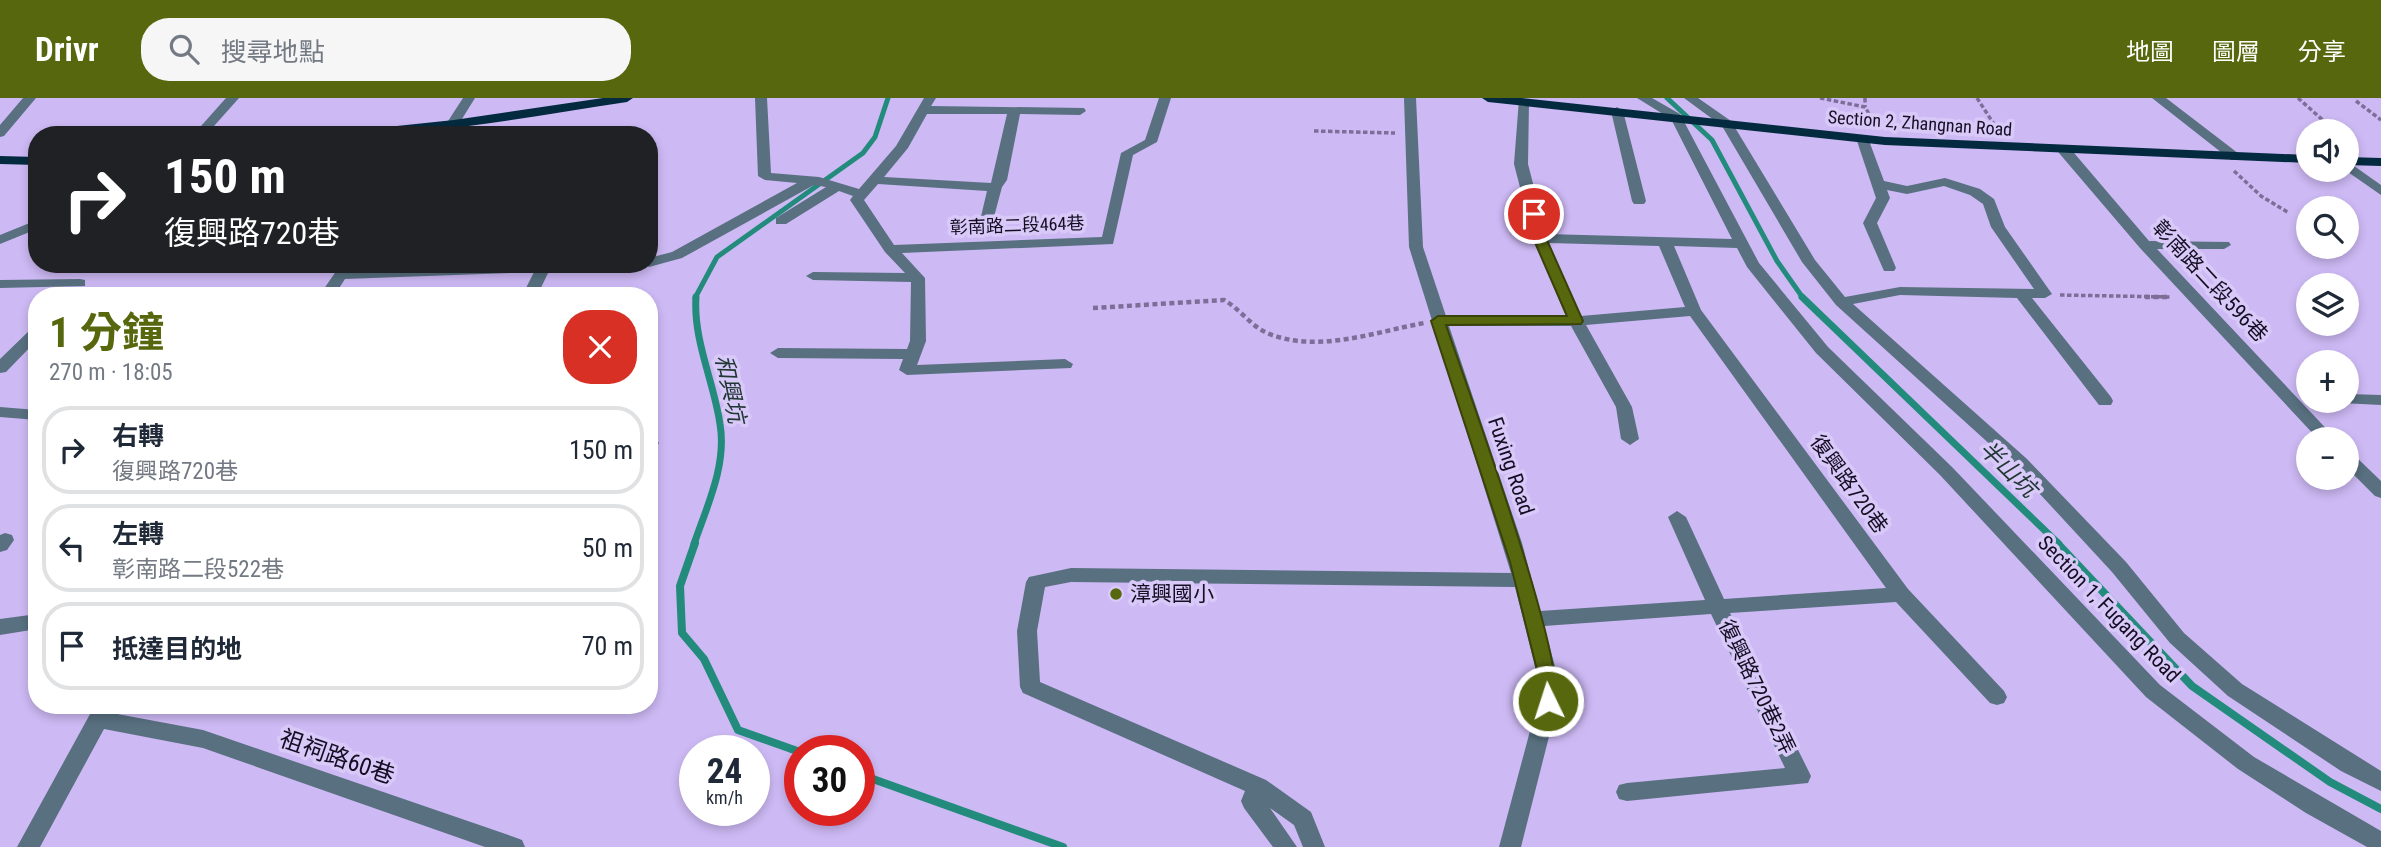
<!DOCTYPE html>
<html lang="zh-TW">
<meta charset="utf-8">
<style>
:root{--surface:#fff;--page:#f6f6f7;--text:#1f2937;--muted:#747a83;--line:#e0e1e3;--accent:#57670e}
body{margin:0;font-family:"Roboto Condensed","Noto Sans TC",sans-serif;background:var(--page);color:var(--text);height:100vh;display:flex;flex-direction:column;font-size:26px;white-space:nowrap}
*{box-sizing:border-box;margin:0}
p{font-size:23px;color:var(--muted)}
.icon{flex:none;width:38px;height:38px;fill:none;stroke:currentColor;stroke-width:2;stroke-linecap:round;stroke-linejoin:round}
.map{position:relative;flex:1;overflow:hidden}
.details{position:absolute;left:28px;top:189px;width:630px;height:427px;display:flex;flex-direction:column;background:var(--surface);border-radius:28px;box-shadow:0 4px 10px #0003}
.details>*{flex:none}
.banner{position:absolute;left:28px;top:28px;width:630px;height:147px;border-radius:28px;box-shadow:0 4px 10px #0003;background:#202124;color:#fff;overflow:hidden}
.buttons{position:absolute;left:2296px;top:21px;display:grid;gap:14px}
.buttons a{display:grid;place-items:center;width:63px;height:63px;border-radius:50%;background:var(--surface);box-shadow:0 4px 10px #0003;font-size:35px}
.speed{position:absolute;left:679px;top:637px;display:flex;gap:14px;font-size:35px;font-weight:700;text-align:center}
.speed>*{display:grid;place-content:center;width:91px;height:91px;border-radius:50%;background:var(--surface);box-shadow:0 4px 10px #0003;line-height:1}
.speed small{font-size:18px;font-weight:400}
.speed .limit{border:10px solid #d22;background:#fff;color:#111}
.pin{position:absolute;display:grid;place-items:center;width:60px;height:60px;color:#fff;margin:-30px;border:4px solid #fff;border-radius:50%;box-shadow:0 2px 7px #0007}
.me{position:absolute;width:77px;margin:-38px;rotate:356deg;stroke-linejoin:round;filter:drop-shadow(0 0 5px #0008)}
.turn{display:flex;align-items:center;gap:24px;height:147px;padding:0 21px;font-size:32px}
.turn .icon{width:91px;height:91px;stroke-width:2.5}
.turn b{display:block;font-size:49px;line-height:60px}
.round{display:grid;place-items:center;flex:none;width:74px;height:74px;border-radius:28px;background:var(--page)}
.head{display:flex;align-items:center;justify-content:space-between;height:119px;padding:0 21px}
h1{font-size:42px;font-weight:700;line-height:52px;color:var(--accent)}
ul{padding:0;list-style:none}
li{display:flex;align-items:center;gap:21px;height:88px;margin:0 14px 10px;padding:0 7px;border:4px solid var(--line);border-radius:28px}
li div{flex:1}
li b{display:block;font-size:26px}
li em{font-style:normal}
header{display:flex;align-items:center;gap:42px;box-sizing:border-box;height:98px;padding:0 35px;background:var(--accent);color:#fff}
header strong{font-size:33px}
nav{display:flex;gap:38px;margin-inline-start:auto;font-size:24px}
.search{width:490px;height:63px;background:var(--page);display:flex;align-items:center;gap:18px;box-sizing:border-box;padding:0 24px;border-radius:28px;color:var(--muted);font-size:26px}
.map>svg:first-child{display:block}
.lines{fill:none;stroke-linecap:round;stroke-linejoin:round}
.stream-far2{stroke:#228b7b;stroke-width:5}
.stream-far1{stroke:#228b7b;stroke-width:7}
.stream{stroke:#228b7b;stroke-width:8}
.path-far1{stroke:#7d6e98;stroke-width:3.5;stroke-dasharray:4.5 2.5;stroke-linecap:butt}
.path{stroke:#7d6e98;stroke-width:4.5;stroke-dasharray:5 3.5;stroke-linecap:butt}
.minor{fill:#587080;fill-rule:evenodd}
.major{fill:#042a40;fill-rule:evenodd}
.route{fill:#57670e;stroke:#394309;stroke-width:2}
.poi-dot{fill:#57670e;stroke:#d8c9f9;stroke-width:2.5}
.labels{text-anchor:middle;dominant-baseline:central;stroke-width:7;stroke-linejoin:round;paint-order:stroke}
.far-street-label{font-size:18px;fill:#150e22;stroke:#d8c9f9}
.street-label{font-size:21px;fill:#150e22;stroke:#d8c9f9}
.poi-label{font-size:21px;fill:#150e22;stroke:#d8c9f9;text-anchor:start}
.water-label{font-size:23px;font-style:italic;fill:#213733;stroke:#d8c9f9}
.near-street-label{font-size:24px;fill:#150e22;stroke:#d8c9f9}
</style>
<header>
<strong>Drivr</strong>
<div class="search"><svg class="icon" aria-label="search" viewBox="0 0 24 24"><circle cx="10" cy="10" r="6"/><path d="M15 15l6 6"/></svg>搜尋地點</div>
<nav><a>地圖</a><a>圖層</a><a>分享</a></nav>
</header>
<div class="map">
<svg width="2381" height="749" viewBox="0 0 2381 749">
<rect width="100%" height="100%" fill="#cdb9f4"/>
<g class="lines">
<path class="stream-far2" d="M1667,0L1712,42L1777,163L1803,200
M695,200L717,159L863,55L875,39L888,0"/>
<path class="stream-far1" d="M1802,199L2059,446
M694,446C707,408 727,367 720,326C714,284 693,242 696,199"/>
<path class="stream" d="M695,445L680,488L682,535L704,561L738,632L800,654
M2057,445L2192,588L2330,684L2381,711
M859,676L1063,749"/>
<path class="path-far1" d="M1820,0L1865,9L1875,27
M1865,0V9
M1977,0L1999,34
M2298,0L2335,33
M2356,3L2381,22
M1314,33L1395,35
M2234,73L2261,98L2289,115
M2060,197L2170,199"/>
<path class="path" d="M2145,199H2170
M1093,210L1224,202C1240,211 1251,228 1267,235C1317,256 1374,234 1424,225"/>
<path class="minor" d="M23,0H36L4,38L0,39V27Z
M226,0H239L206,37H193Z
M463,0H475L452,37H439Z
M755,0H767L771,75L819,79L859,91L896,48L924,0H936L931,8L1084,10L1086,13L1080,17L1020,16L1007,82L1002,89L991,130H981L979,127L987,93L878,86L864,102L894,147L1102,139L1121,55L1145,42L1159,0H1171L1157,44L1133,57L1113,146L902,155L925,180L926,243L917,267L1065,261L1073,266L1071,270L907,277L899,272L903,261L778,260L770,255L778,250L907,251L910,243L911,184L813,182L806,178L813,174L905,175L885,154L850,102L853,98L839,93L786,126H776V120L826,89L814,87L682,160L649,169L643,166H649V160L672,154L797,85L765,82L758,78ZM927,16H1007L991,85L884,79L908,50Z
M1404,0H1416L1423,149L1446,218H1566L1533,140L1514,66L1519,1L1529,4L1528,66L1546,136L1732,141L1671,21L1637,0H1652L1680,16L1759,165L1828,249L1952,369L2160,587L2254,659L2381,733V749H2367L2306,715L2238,671L2146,599L1940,377L1816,255L1747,169L1737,150L1674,148L1701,212L1908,491L2004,593L2007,599L2004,605L1997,607L1990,605L1896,504L1730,515L1811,678L1808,685L1627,703L1619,701L1616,694L1619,687L1627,685L1785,670L1711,516L1544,528L1556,572L1558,603L1521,749H1499L1538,603L1536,572L1515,489L1071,484L1045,489L1037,533L1040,584L1266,682L1311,714L1325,749H1303L1294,727L1270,710L1297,749H1273L1244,710L1241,703L1245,693L1023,595L1020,589L1017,533L1026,484L1029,479L1071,470L1511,475L1409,149ZM1549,145L1659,148L1685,209L1581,218ZM1690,218L1886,490L1724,501L1686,419L1677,413L1668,419L1705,502L1540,513L1522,445L1449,228H1571L1616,309L1621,341L1630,347L1639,341L1632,309L1586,227Z
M1684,0H1698L1731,23L1815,162L1845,199L1900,189L2034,191L1991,129L1983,106L1970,97L1944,88L1907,96L1887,92L1890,100L1877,125L1896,170L1894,173H1884L1863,125L1876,100L1856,40L1857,37L1868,40L1884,83L1907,88L1945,80L1980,91L1994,101L2005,129L2052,196L2045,200H2032L2111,299L2113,303L2111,307H2099L2017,200L1900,197L1853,206L2027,361L2126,464L2184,535L2242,586L2381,673V693L2341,673L2228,598L2170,545L2112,474L2015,369L1836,207L1802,164L1722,28Z
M2152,0H2166L2243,59L2241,62H2231Z
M1617,9L1623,13L1646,103L1644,106H1634L1632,103L1611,13Z
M2064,48L2069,49L2149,143L2229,144L2231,147L2224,151H2157L2336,341H2318L2140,150L2059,55L2058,52Z
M2347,63L2381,87V97L2345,72Z
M37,122V131L0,146V137Z
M173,166L166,170L101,171L94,167Z
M341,166H351V172L499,166H622L615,170L549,173L537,198H522L534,174L345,181L334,198H319Z
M80,181L85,182V188L0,190V182Z
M37,228V242L6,274L0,275V261L32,230Z
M2347,296L2381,297V307L2341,305L2340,303H2347Z
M0,309L37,312V322L0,319Z
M649,339L656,341L659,345L656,349L649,351Z
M2347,354L2353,356L2381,383V400L2375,398L2347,370Z
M5,435L12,437L14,442L7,452L0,454V437Z
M37,516V531L0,537V521Z
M95,607H116L112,615L203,632L514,739L522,742L525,749H485L203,650L104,631L40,749H17Z"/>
<path class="major" d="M603,0H633L627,4C533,18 438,37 343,37L349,33L454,22Z
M1482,0H1522L1885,39L2308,57V65L1885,47L1488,4Z
M0,58L37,59V67L0,66Z
M2347,59L2381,60V68L2347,67Z"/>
</g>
<path class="route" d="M1534,112L1540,116L1546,140L1583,223L1581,226L1446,227C1464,281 1572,573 1554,609H1541L1537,572L1510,464L1431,223L1438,218H1567L1533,140L1527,116Z"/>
<circle class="poi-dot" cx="1116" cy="496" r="7"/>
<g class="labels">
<g class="far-street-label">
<text transform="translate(1920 25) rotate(4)">Section 2, Zhangnan Road</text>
<text transform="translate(1017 127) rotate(-2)">彰南路二段464巷</text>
</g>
<g class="street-label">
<text transform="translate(2210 183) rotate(47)">彰南路二段596巷</text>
<text transform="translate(1511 368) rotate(71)">Fuxing Road</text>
<text transform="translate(1849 386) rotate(54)">復興路720巷</text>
<text transform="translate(2109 511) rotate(46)">Section 1, Fugang Road</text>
<text transform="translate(1757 589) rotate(64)">復興路720巷2弄</text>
</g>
<g class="poi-label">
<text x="1130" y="496">漳興國小</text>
</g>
<g class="water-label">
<text transform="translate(730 291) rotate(78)">和興坑</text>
<text transform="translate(2008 371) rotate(44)">半山坑</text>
</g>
<g class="near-street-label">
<text transform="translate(337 659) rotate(19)">祖祠路60巷</text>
</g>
</g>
</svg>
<div class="buttons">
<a><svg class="icon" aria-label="sound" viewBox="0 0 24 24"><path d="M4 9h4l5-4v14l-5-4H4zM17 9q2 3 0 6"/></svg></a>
<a><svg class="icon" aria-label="search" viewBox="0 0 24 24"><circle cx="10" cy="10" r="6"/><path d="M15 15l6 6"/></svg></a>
<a><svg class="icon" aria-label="layers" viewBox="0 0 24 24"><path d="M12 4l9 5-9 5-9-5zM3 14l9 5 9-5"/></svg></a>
<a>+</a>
<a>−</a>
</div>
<div class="speed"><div>24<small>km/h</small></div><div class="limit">30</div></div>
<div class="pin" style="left:1534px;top:116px;background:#d93025"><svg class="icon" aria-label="arrive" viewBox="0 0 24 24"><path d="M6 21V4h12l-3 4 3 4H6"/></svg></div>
<svg class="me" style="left:1548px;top:603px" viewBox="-20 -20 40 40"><circle r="17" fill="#57670e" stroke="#fff" stroke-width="3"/><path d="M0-11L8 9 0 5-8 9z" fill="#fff"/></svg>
<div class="banner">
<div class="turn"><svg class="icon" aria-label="right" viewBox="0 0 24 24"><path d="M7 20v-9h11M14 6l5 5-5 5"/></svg><div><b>150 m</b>復興路720巷</div></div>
</div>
<section class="details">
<div class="head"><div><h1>1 分鐘</h1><p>270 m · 18:05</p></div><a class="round" style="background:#d93025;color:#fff"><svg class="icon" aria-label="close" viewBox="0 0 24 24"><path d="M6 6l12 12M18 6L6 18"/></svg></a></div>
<ul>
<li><svg class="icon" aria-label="right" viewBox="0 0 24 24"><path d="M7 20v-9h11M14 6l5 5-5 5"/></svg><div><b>右轉</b><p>復興路720巷</p></div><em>150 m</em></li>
<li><svg class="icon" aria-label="left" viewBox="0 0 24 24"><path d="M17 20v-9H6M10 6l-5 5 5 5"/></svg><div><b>左轉</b><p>彰南路二段522巷</p></div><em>50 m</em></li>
<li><svg class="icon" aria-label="arrive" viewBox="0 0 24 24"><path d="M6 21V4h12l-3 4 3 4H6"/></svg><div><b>抵達目的地</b></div><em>70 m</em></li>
</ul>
</section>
</div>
